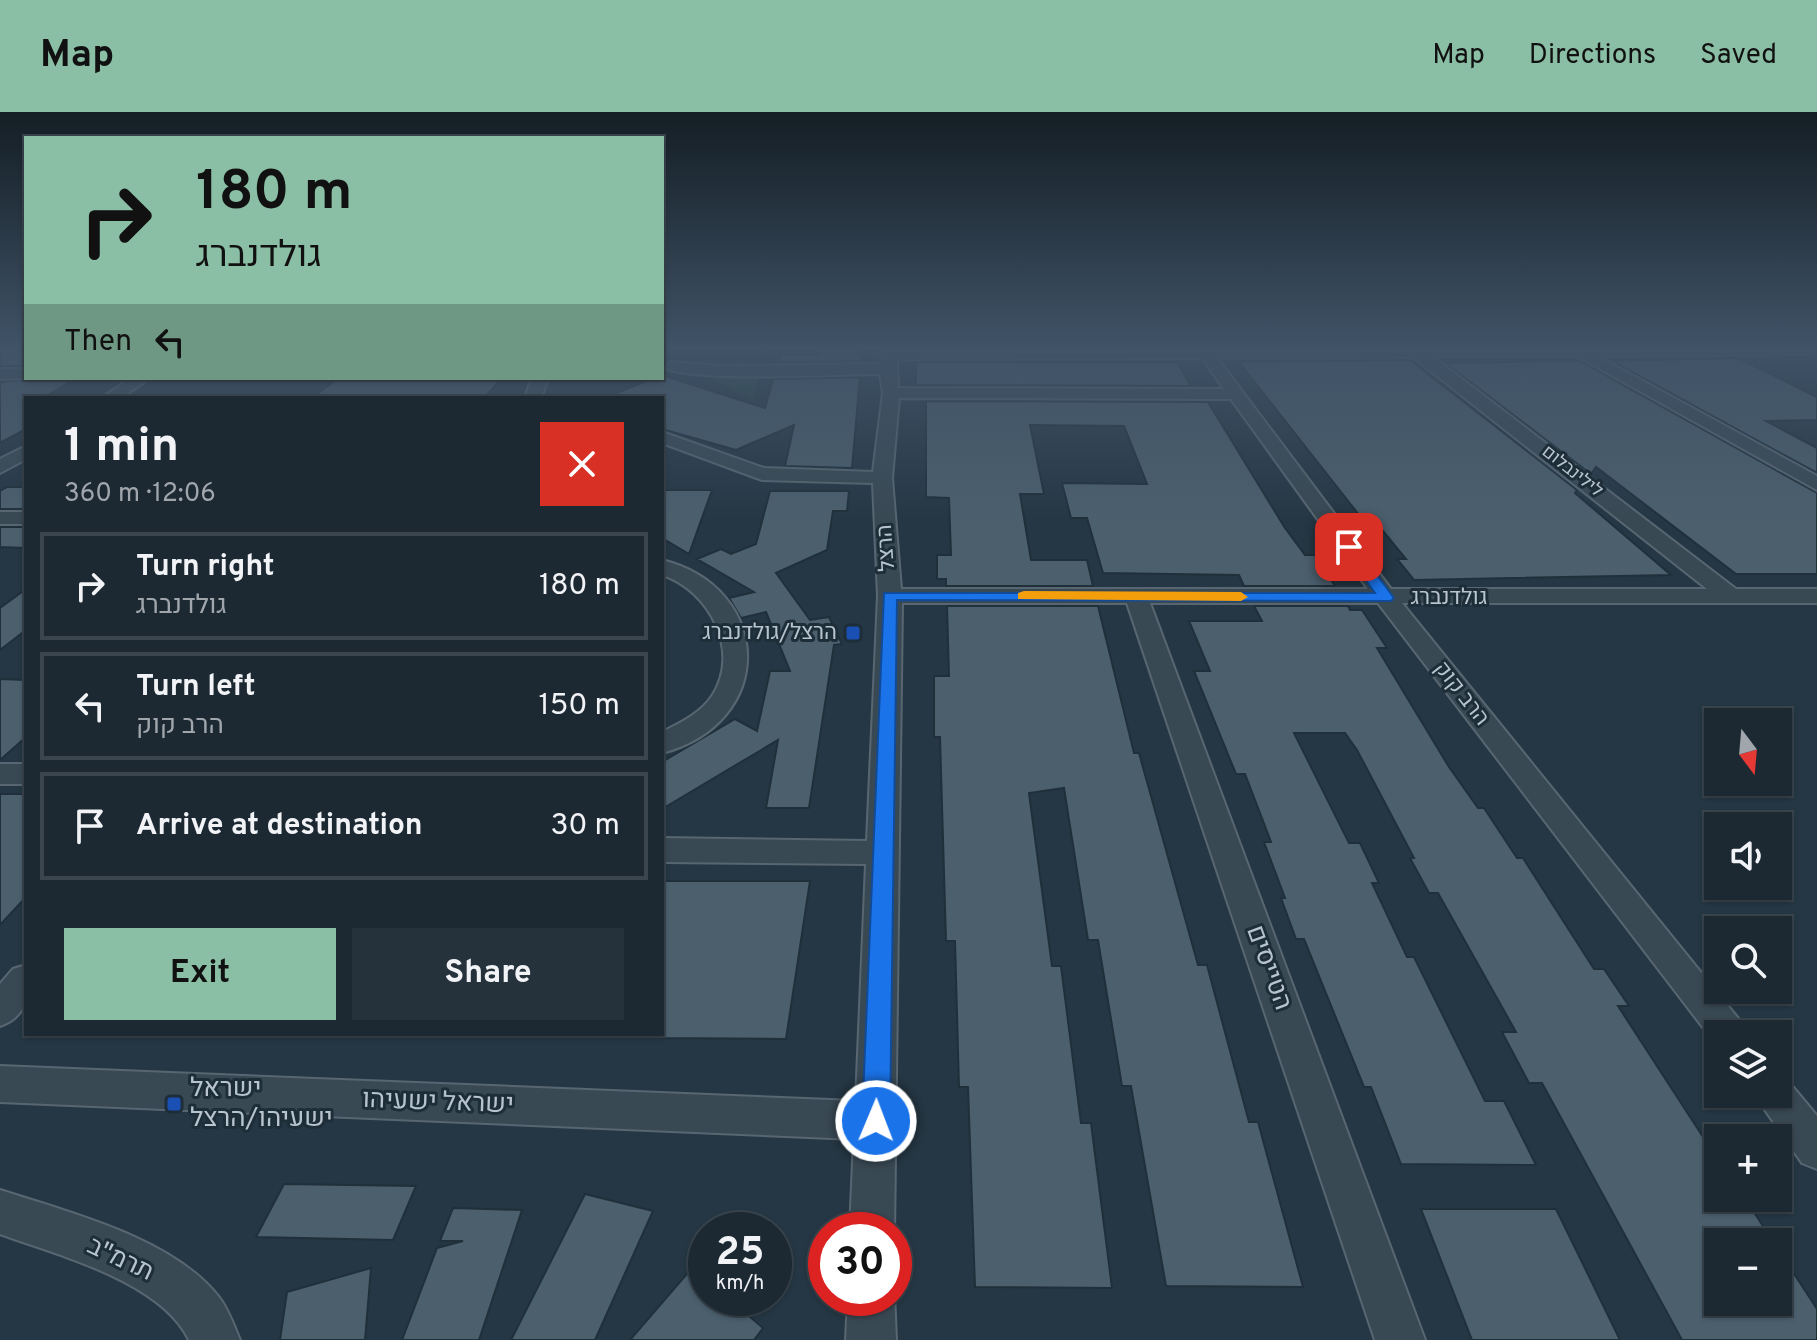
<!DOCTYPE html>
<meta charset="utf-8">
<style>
:root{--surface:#1c2933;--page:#25313b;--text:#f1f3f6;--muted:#a0a6ac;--line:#3a454e;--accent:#8abfa5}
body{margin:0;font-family:Overpass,Heebo,sans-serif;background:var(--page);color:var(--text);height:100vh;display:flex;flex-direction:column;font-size:30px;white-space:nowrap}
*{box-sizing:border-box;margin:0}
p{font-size:26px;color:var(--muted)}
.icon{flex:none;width:44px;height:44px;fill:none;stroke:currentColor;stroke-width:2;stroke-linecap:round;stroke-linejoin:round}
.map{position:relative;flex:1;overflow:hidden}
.side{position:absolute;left:24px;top:284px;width:640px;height:640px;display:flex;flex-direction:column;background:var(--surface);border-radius:0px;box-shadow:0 2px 6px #0004,0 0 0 2px var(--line)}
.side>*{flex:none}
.hud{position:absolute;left:24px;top:24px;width:640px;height:244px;border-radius:0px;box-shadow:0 2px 6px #0004,0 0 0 2px var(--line);background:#8abfa5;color:#111;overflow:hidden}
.needle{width:52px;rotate:164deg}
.buttons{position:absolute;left:1704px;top:596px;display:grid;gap:16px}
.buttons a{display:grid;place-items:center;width:88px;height:88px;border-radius:0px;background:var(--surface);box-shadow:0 2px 6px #0004,0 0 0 2px var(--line);font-size:40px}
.speed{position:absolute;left:688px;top:1100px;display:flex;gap:16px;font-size:40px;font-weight:700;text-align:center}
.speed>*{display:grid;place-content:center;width:104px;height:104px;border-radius:50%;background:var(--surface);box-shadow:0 2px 6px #0004,0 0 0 2px var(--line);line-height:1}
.speed small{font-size:20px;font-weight:400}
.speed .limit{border:12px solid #d22;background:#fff;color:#111}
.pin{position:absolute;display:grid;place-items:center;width:68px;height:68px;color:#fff;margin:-34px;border-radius:16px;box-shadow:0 4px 12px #0006}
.me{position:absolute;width:88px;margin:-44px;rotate:1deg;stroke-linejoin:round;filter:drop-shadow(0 0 6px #0008)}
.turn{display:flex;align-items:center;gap:28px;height:168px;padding:0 40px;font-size:36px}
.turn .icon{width:104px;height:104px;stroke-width:2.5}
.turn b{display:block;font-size:56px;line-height:68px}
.then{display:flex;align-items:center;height:76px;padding:0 40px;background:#0003;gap:16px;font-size:30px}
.round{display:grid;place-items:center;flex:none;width:84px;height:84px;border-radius:0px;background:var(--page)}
.headline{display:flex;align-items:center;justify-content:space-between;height:136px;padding:0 40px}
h1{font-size:48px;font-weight:700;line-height:60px}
.cta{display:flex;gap:16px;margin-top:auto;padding:16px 40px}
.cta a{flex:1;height:92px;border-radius:0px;background:var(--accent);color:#111;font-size:32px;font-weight:700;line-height:92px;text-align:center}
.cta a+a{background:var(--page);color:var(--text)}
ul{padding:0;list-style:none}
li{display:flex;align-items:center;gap:24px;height:108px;margin:0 16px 12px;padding:0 24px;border:4px solid var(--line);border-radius:0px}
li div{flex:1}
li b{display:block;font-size:30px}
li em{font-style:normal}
header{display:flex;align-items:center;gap:48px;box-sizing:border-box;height:112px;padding:0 40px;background:var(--accent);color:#111}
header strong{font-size:38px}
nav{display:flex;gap:44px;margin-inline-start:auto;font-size:28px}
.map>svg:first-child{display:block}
.green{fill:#274544}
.building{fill:#4b5f6d;stroke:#20303b;stroke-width:2}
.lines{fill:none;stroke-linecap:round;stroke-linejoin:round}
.minor-casing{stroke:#586671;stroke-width:4}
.minor{fill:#394954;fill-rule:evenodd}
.route{fill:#1a73e8;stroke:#114b97;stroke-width:2}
.slow{fill:#f59e0b}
.transit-dot{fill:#1a4fb4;stroke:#1e2e39;stroke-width:3}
.labels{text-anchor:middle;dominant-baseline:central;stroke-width:6;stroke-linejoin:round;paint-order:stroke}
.far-street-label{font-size:18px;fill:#b7c3cd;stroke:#1e2e39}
.street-label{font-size:22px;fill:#b7c3cd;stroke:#1e2e39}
.poi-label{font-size:22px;fill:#b7c3cd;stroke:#1e2e39;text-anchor:end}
.near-street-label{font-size:26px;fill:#b7c3cd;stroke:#1e2e39}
.near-poi-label{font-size:26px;fill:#b7c3cd;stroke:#1e2e39;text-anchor:start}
</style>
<header>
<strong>Map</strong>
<nav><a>Map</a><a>Directions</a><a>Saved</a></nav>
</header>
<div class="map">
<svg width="1817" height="1228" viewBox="0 0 1817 1228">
<rect width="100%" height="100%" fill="#253744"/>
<path class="green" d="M708,265H758L754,288Z"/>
<path class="building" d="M820,236H859L862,249L779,250L781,243H819Z
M0,237H26V254H0Z
M1738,246L1817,285V308L1766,309L1817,336V361L1612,249Z
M1410,248L1577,378L1575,381L1671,463L1414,468L1397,447H1406L1374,408H1363L1239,250Z
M1580,249L1817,381V462H1736L1596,355L1591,362L1445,251Z
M916,250H1177L1191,274L916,273Z
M662,263L765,296L773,267L860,265L852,356L785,354L794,313L736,338L662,317V286H611V283Z
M338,266H502L484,286H312Z
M32,267H76L42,286H26V317L0,331V270Z
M926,289L1208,290L1285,416L1305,443H1315L1335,474H1244L1239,463L1103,461L1087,406H1071L1062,371L1147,372L1124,314L1030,313L1044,382H1020L1031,448H1087L1093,474H946V467H937V443H951L949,386L926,385Z
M7,375H26V397H0V379Z
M662,378H712L689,442L662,426Z
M770,379H849L847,399H833L827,438L776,461L810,508L829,505L842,532L834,533L809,696H766L778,628L662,697V650L735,607L757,619L770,559H790L766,500L741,506L729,486L754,480L697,447L721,437L731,442L756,432Z
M0,415H26V436L0,435Z
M26,477V518L0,538V496Z
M947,494H1098L1134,641H1139L1198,853H1207L1249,1010H1258L1303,1175L1166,1174L1131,974H1122L1098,828H1088L1064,676L1029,681L1052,854H1061L1081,1011H1091L1112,1176L975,1175L968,975H959L955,829H946L940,625H934V564H949Z
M1254,494H1348L1350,498H1362L1387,536H1377L1449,655L1478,696H1484L1517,746H1523L1594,857H1604L1629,894H1618L1718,1048V1086H1745L1773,1130H1718V1190H1778V1137L1817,1197V1228H1682L1542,971H1529L1502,920H1516L1438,781H1429L1410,746H1414L1357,638L1345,621H1294L1349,731H1360L1379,771H1372L1407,845H1414L1485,989H1504L1536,1053L1401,1052L1371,975H1364L1304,827H1296L1281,786H1285L1264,730H1271L1245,662H1236L1194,559H1210L1189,509H1262Z
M0,567L26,568V625L0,648Z
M0,682H26V785L0,813Z
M662,769H810L786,927L662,926Z
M284,1072L416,1074L393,1128L256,1125Z
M585,1082L653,1099L595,1228H511Z
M453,1096L522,1098L479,1228H402L437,1136L463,1129H440Z
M1421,1097H1556L1620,1228H1472Z
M371,1156L365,1228H280L287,1180Z
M692,1156L706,1167V1186H728L763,1216L754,1228H630Z"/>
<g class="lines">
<defs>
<path id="minor" d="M885,236L1812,238L1805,242L1597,244L1817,364V378L1577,244H1432L1736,477H1817V491H1402L1741,910L1746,922H1718V935L1378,491H1150L1425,1228H1375L1127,491H902L894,1123V1118H850L854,1027L0,990V954L856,989L866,752L662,750V726L867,729L878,484L873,371L762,368L662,331V320L764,356L873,360L883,281L880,262C846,262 683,271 664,255L672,250L723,254L880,252ZM1413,245L1707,477H1391L1217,246ZM1202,246L1224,277L898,276L897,247ZM899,286L1231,287L1368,477H901L892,366Z
M0,257H26L29,266L0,267Z
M131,266H150L121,286H102Z
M532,266H548L541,286H525Z
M26,334V347L0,361V347Z
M0,400H26V412H0Z
M662,448C774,476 777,611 662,641V620C680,611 701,601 712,584C742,539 708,477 662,463Z
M0,652H26V672H0Z
M26,853C26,881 31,903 0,914V872L13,857Z
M1778,965L1788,969L1817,1004V1057L1802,1051L1754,982H1778Z
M0,1078C68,1100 172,1126 218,1184C228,1196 234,1214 240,1228H189C161,1169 57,1143 0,1122Z
M894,1181L896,1228H846L848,1186H894Z"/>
</defs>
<use href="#minor" class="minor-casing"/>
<use href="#minor" class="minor"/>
</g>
<linearGradient id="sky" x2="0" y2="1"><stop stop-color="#141e25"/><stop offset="0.58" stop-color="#405367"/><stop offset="1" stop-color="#405367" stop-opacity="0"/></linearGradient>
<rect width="1817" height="408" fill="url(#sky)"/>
<path class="route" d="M1344,432H1354L1394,486L1391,489L897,488L890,1009L886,1018L876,1022L866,1018L862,1009L884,481H1375L1342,435Z"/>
<path class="slow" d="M1024,479L1241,480L1248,485L1241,489L1018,487V481Z"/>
<g class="transit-dot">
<rect x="845" y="513" width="16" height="16" rx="4"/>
<rect x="166" y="984" width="16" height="16" rx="4"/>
</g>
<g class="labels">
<g class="far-street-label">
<text transform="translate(1572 360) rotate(38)">לילינבלום</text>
</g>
<g class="street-label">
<text transform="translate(887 436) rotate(-94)">הרצל</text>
<text x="1449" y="486">גולדנברג</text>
<text transform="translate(1461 582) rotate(52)">הרב קוק</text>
</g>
<g class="poi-label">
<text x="837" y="521">הרצל/גולדנברג</text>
</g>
<g class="near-street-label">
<text transform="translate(1268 856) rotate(70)">הטייסים</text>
<text transform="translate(438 991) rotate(2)">ישראל ישעיהו</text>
<text transform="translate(120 1148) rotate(25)">תרמ"ב</text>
</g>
<g class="near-poi-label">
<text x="190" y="977">ישראל<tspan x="190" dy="30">ישעיהו/הרצל</tspan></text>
</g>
</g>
</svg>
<div class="buttons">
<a><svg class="needle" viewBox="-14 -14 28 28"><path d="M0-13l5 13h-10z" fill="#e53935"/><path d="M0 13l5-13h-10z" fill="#a0a6ac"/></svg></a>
<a><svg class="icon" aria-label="sound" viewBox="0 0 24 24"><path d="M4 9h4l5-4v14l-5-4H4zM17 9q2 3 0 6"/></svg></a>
<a><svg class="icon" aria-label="search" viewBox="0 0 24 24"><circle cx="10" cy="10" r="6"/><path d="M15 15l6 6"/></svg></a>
<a><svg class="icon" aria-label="layers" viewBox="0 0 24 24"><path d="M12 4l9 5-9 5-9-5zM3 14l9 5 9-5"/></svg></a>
<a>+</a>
<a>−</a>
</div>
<div class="speed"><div>25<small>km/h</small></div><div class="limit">30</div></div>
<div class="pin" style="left:1349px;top:435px;background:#d93025"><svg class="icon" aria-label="arrive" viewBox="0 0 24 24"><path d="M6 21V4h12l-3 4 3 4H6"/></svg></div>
<svg class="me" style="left:876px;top:1009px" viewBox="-20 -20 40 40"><circle r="17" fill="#1a73e8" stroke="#fff" stroke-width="3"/><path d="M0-11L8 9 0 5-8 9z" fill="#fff"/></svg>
<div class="hud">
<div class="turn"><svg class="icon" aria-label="right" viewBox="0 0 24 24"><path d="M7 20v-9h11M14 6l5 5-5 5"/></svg><div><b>180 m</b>גולדנברג</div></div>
<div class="then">Then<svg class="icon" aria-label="left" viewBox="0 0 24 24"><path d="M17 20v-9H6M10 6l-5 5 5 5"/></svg></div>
</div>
<section class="side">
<div class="headline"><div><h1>1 min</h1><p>360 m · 12:06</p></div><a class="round" style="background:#d93025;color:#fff"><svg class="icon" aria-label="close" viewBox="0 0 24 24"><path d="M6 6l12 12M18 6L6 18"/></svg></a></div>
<ul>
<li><svg class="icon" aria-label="right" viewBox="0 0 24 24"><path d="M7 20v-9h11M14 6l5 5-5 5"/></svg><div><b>Turn right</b><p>גולדנברג</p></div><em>180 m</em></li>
<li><svg class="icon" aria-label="left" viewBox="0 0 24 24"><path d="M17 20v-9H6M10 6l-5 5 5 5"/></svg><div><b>Turn left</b><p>הרב קוק</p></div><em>150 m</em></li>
<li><svg class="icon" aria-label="arrive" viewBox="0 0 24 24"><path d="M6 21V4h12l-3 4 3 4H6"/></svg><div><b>Arrive at destination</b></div><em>30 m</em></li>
</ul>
<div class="cta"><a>Exit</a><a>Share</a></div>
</section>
</div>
